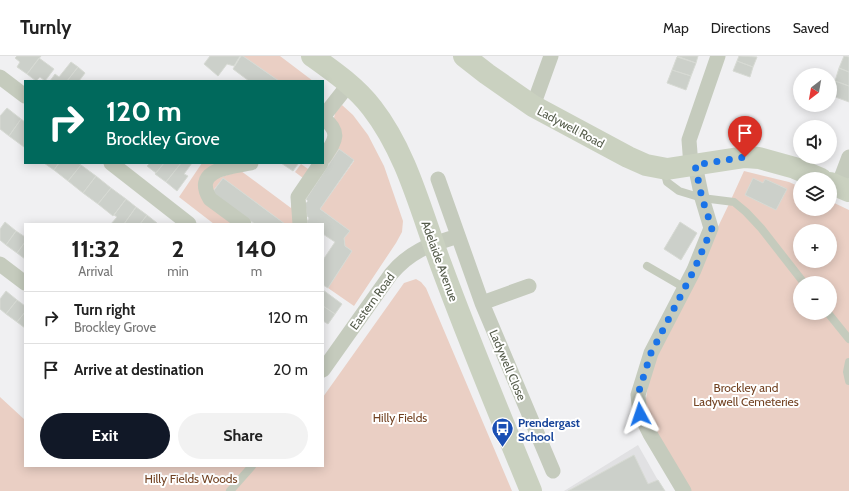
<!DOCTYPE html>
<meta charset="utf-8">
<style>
:root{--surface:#fff;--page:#f2f2f2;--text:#222;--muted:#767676;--line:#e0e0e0;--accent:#111827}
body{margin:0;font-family:Cabin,sans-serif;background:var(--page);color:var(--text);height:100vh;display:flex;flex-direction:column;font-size:15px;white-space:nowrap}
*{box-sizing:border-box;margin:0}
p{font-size:13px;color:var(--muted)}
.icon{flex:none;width:22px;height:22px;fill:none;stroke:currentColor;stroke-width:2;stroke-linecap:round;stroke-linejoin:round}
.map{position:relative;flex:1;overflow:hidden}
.drawer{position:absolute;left:24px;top:167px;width:300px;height:244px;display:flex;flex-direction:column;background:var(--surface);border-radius:0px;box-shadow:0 2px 10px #0003}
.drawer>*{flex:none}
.top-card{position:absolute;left:24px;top:24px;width:300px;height:84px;border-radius:0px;box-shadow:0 2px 10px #0003;background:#00695c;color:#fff;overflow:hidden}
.needle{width:26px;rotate:211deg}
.tools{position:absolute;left:793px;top:12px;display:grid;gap:8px}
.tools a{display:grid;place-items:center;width:44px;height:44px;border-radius:50%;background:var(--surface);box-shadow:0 2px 10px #0003;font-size:20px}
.pin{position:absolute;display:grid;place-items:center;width:34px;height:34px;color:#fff;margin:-41px -17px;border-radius:50% 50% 50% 0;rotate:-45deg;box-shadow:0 0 4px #0007}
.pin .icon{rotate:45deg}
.me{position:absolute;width:44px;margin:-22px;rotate:355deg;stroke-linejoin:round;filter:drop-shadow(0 0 3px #0008)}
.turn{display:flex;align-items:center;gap:14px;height:84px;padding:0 16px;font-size:18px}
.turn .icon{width:52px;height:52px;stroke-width:2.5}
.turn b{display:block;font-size:28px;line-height:34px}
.eta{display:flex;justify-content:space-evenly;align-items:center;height:68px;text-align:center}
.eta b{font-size:24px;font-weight:700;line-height:28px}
.primary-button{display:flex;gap:8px;margin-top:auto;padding:8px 16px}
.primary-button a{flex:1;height:46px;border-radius:24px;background:var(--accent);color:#fff;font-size:16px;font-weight:700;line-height:46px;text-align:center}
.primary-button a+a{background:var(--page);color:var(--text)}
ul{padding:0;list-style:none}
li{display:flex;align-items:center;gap:12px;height:52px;padding:0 16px;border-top:1px solid var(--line)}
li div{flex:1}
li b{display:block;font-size:15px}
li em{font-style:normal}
header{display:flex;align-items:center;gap:24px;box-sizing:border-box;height:56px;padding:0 20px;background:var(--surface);border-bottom:1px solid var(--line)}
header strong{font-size:19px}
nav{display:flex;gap:22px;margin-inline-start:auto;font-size:14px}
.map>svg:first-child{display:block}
.education{fill:#e1e1e3}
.green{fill:#eacfc4;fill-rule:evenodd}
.building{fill:#ccd0ca;stroke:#d7dad4}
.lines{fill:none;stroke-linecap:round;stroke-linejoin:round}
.lane{stroke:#c5cbbd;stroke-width:8}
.street{stroke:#c5cbbd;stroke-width:15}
.secondary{stroke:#cad1c0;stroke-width:22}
.route{stroke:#1a73e8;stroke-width:7;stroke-dasharray:0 12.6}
.labels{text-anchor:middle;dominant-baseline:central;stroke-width:4;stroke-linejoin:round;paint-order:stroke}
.street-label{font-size:12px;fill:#545b4a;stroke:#fff}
.park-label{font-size:12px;fill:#734323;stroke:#fff}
.transit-label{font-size:12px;font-weight:bold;fill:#164399;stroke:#fff;text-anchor:start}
</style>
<header>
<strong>Turnly</strong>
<nav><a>Map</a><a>Directions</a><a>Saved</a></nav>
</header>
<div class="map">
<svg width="849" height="435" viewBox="0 0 849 435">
<rect width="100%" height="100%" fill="#f0f0f2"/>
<path class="education" d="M638,389L664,435H564Z"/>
<path class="green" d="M243,0H280L313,25H279Z
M342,49L353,59L368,79L384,110L403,165L402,176L396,187L354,250L328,232L352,195L345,190L344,182L350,175L320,153L354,105L339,93L330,107L328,105L334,62L335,57Z
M202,107H229L203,123L235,168H214L179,141Z
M301,108L311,115L296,168H285L223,122L212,136H210L214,123L241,115L291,152C291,140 296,132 303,122L295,116Z
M744,115L789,126L800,131V153H830V145L849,154V435H682L645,349L651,310L729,148ZM800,175H830V205H800ZM800,227H830V257H800Z
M416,223L421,226L426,232L512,435H0V341L25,364V410H323V341L404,227Z"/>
<path class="building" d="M17,0H41L27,18L17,11L20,6L15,2Z
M210,0H240L234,10L227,8L218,20L204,8Z
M241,0H243L279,25H249L233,13Z
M677,0H698L696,7Z
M739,0L757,1L753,11L737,5Z
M844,0L849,1V16L839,12Z
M677,1L696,7L691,20L672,14Z
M39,2L54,13L45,25L40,21L36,25L27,18Z
M737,5L753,11L750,21L733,15Z
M71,6L78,11L67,25H50L55,18L59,21Z
M78,11L85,17L79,25H67Z
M839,12L849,16V30L835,25Z
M672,14L691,20L686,34L667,27Z
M835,25L849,30V46L830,39Z
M7,52L21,63L9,80L0,73V60Z
M21,63L25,66V89L24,91L9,80Z
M339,93L354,104L320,153L350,175L344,182L345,190L352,195L328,232L323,229V204L335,186L323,178V168H309L307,166L309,162L307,160L305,148L308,145L306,143Z
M44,107H59L54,114Z
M59,107H78L81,109L68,125L54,114Z
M150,107H164L156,117L147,110Z
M164,107H181L166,126L155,118Z
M181,107H192L184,118L188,120L177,135L166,126Z
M281,107H297L298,108L293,115Z
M81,109L96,120L83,137L68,125Z
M96,120L111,132L98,148L83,137Z
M223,122L285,168H255L212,137Z
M753,122L763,127L765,123L787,133L776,154L745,139Z
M111,132L126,143L113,160L98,148Z
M126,143L136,151L124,168H111L117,161L114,159Z
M136,151L147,159L140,168H124Z
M147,159L157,167V168H140Z
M5,166L16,175L6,189L0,184V173Z
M680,166L697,177L681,204L664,193Z
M16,175L25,181V186L17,197L6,189Z
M25,186V203L17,197Z
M323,234L342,248L335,258L323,250Z
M6,235L17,244L6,258L0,253V243Z
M17,244L25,250V256L17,266L6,258Z
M323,250L335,258L328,268L323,265Z
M25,256V272L17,266Z
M634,399L648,428L658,424L665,435H568Z"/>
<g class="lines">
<path class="lane" d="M664,114L667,126L679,135L702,142L734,146L746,156L761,172L804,227
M647,210L685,232
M828,257L849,283
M849,306L847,316L849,325
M230,435L252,410"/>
<path class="street" d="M0,21L25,40
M533,50L551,0
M323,61L349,28
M323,62C343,77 334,86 323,103
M111,107L189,168
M691,110L689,84L718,0
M438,123L482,247L553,415
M838,130L849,101
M244,168L210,143C192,113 231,111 251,107
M300,168L298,141L321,107
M0,208L25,227
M482,247L529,230
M323,314L391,218C411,194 430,189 458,180
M684,435L650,378L640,358L638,339L651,297L694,214L711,172L702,142L695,109"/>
<path class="secondary" d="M312,0C333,15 356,31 372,52C407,97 421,156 441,209C469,285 500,360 531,435
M464,0L487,18L533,50L628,101L646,109L667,113L745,101L759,102L795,112L821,123
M830,127L849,135"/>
</g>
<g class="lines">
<path class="route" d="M640,358L638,338L651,297L694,214L712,172L702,142L695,109L745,101"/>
</g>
<defs>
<symbol id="bus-pin" viewBox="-11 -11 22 30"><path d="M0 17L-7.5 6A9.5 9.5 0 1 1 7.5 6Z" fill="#1a4fb4" stroke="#fff"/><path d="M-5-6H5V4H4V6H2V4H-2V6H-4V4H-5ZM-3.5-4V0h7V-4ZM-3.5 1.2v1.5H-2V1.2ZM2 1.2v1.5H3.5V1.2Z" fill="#fff"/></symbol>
</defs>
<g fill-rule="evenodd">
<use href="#bus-pin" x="490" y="360" width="25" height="34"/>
</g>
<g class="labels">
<g class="street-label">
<text transform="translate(571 71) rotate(28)">Ladywell Road</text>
<text transform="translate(440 205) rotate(70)">Adelaide Avenue</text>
<text transform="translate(372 245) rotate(-54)">Eastern Road</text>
<text transform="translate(508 309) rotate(67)">Ladywell Close</text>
</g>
<g class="park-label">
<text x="746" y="331">Brockley and<tspan x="746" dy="14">Ladywell Cemeteries</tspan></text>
<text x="400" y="361">Hilly Fields</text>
<text x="191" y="422">Hilly Fields Woods</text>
</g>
<g class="transit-label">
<text x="518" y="366">Prendergast<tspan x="518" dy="14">School</tspan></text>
</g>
</g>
</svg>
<div class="tools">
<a><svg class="needle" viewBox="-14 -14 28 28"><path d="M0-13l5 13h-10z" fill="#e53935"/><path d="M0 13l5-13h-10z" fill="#767676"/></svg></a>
<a><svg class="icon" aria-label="sound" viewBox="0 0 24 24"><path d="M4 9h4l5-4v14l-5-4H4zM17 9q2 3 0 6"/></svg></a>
<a><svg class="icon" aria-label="layers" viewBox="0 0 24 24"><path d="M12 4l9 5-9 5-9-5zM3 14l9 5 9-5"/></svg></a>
<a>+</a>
<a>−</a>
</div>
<div class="pin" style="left:745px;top:101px;background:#d93025"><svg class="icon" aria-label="arrive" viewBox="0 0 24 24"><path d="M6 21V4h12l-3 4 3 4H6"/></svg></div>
<svg class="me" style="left:640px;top:358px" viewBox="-20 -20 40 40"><path d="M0-17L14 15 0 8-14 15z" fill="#1a73e8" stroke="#fff" stroke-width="4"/></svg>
<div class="top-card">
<div class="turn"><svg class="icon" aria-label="right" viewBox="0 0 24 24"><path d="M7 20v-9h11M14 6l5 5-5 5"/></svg><div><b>120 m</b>Brockley Grove</div></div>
</div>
<section class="drawer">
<div class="eta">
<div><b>11:32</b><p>Arrival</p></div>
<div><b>2</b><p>min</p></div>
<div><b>140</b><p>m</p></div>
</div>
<ul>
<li><svg class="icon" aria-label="right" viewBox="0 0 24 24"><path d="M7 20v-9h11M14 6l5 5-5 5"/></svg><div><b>Turn right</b><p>Brockley Grove</p></div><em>120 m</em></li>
<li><svg class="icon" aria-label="arrive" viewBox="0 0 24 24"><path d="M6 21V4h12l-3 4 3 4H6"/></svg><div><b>Arrive at destination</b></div><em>20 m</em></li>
</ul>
<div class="primary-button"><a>Exit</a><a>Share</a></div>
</section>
</div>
